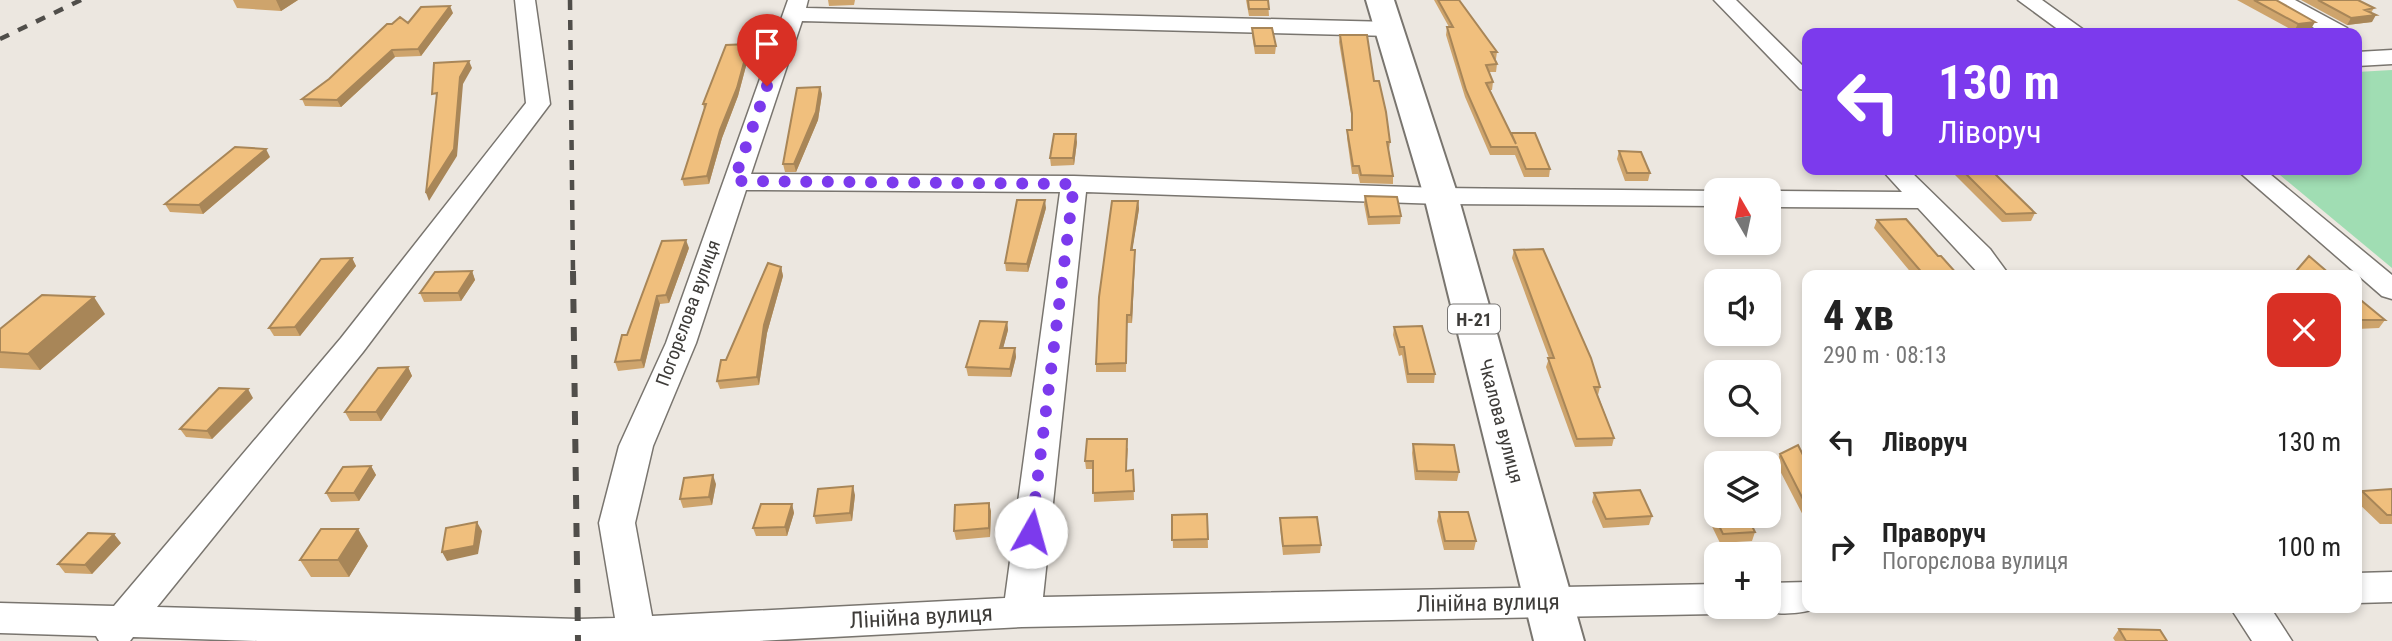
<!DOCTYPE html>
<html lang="uk">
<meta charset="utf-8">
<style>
:root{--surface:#fff;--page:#f6f6f6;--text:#222;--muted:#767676}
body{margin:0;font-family:"Roboto Condensed",sans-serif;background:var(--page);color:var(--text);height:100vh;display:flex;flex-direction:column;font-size:26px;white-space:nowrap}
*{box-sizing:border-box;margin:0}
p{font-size:23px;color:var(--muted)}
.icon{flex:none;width:38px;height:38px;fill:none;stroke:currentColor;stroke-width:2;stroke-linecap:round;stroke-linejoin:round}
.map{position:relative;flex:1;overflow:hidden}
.side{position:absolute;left:1802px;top:270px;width:560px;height:343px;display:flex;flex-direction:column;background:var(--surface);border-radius:14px;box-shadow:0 4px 10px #0003}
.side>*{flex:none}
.top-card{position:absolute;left:1802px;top:28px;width:560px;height:147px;border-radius:14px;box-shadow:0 4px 10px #0003;background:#7c3aed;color:#fff;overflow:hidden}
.needle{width:46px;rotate:351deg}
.controls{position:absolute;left:1704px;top:178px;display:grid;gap:14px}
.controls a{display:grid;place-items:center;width:77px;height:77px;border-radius:14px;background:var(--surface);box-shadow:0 4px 10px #0003;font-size:35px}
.pin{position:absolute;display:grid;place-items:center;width:60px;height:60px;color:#fff;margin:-72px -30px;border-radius:50% 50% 50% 0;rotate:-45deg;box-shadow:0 0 7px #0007}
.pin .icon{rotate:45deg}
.me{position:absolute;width:77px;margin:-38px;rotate:7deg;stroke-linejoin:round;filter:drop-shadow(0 0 5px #0008)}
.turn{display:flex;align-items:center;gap:24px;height:147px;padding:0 21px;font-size:32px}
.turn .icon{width:91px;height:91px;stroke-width:2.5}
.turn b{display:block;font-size:49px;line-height:60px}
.round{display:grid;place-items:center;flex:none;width:74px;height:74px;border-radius:14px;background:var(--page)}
.summary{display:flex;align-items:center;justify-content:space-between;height:119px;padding:0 21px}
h1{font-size:42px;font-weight:700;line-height:52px}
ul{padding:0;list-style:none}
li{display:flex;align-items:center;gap:21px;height:105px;padding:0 21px}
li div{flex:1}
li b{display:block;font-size:26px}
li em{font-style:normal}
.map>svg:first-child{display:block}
.green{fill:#a0ddb3}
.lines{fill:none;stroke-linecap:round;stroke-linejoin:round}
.minor-casing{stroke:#79756f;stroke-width:3}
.major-casing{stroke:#79756f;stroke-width:4}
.minor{fill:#fff;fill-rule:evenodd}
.major{fill:#fff;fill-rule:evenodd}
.rail-far1{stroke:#504e4a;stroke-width:4.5;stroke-dasharray:10 10;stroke-linecap:butt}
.rail{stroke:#504e4a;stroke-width:6;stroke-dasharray:14 14;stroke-linecap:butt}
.wall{fill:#cea46c}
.shaded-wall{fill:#a88658}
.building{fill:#f0bf7d;stroke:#a88658;stroke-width:2}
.route{stroke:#7c3aed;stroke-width:12;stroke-dasharray:0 21.6}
.labels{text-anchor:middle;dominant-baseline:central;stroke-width:5;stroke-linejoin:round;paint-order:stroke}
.shield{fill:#fff;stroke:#787674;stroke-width:2}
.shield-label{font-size:18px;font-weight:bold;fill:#3e3c39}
.street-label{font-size:19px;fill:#3e3c39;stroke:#fff}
.near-street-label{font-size:23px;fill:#3e3c39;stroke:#fff}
</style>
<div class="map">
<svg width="2392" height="641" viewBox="0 0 2392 641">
<rect width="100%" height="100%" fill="#ece7e0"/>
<path class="green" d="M2392,70V268L2274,170H2357V72Z"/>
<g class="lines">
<defs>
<path id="minor" d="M515,0H535L550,104L363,352L157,607L578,619L615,618L599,523L619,446L666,343L788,0H808L806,8L1391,22L1399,24L1402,29L1399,34L1391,36L802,21L751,174L1074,176L1441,188L1720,191H1717V206L1441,204L1086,192L1043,597L1717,584V607H1731L1717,614L1022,627L759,641H258L133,637L130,641H99L96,636L0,633V603L114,606L341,338L526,103ZM746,190L1060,192L1005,598L652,616L635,523L653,446L696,343Z
M1714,0H1736L1808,71V91L1800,89Z
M2018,0H2042L2088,33H2063Z
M2269,0H2295L2347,28L2350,33H2323L2272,4Z
M2392,50V64L2357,66V52Z
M1882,170H1909L1990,249L2009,275H1980L1918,208L1769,207V191L1902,192Z
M2237,170H2265L2392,275V299L2382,296Z
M2392,572V602L2357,603V573Z
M1808,582V607H1821C1802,614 1774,617 1755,607H1769V583Z
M2230,607H2270L2292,641H2252Z"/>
<path id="major" d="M1366,0H1394L1458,196L1584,641H1534L1424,196Z"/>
</defs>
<use href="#minor" class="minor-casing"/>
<use href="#major" class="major-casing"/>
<use href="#minor" class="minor"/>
<use href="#major" class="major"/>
<path class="rail-far1" d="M570,0L573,273
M0,39L81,0"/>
<path class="rail" d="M573,271L578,641"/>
</g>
<path class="wall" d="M233,0H298L281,11L237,8Z
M828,0H855L854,5L829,6Z
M1246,0H1268L1269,16H1249Z
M1434,0H1459L1497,52L1496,59H1494L1497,64L1496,72H1489L1493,82L1492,90H1490L1511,135L1550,169L1549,177H1524L1515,155H1490L1465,97L1446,35L1447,27H1449Z
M2237,0H2276L2311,29L2294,31Z
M2301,0H2358L2374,8L2371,13L2372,22L2347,25Z
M453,13L421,56L395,57L341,107L305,106L302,99L408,23Z
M1252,28L1276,46L1275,54H1255L1252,35Z
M1340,35L1374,81L1390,142L1389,150L1393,176V184L1360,183L1358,174H1352L1347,138V130H1351L1352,120L1339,42Z
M749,44L750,51L738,96L722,138L709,184L684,186L682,179L704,109L703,104Z
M822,94L818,120L796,172H785L783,164Z
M1077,142L1074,165L1051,166L1050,158Z
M1619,151L1650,173L1648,181H1625L1617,159Z
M270,157L203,214L170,212L165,204Z
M1950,170H1991L2035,213L2031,221L2002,222Z
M1365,196L1401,216L1400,224L1368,225L1364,204Z
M1138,201L1139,209L1132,250L1135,259L1132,323H1127L1126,372H1096V364Z
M1046,208L1028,272L1006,271L1005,263Z
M1877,220L1938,256L1958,275H1913L1874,228Z
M689,248L669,303L660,304L644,368L618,371L615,362L627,335Z
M1514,250L1600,387L1598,395L1614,438L1612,446L1575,447L1546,367L1549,358L1512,258Z
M352,258L356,266L300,336H274L269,328Z
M781,267L783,276L767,333L759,385L720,389L717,381L726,360Z
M472,271L475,280L461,301L424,302L420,293Z
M2357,297L2385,320L2379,328L2357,329Z
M105,314L40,370L0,368V329Z
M1007,322L1008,330L1003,348H1015L1016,357L1011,377L968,376L966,367Z
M1394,327L1435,374L1434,383H1407L1402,355L1399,356L1393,335Z
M408,367L412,376L381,421H350L345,412Z
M253,398L212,439L186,437L180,429Z
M1413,444L1459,472L1457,481L1415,480L1412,453Z
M1128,448L1126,471L1133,470L1134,500L1094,502L1093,469H1086L1085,461Z
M1780,454L1808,465V525L1776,463Z
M371,466L376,475L359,501L331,502L326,493Z
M716,484L712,505L683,508L680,499Z
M2392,489V524H2380L2357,502V497L2362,491Z
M1594,493L1652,516L1649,525L1603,528L1592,502Z
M855,495L852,521L816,524L814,516Z
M1708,503L1755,532L1752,541L1720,543L1705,512Z
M792,504L794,513L787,536H756L753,528Z
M991,511L990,537L956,540L954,531Z
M1439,512L1476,541L1474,550H1444L1437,521Z
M1207,514L1208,548H1173L1172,515Z
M1280,518L1321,545L1320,553L1283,555L1280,526Z
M121,543L92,574L65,573L58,564Z
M368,546L349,577H311L300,560Z
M2119,629L2167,641H2115L2113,638Z"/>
<path class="shaded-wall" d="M276,0H298L281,11Z
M450,6L453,13L421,56L418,49Z
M2376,15L2372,22L2347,25L2351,18Z
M2315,22L2311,29L2294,31L2298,24Z
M749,44L750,51L738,96L722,138L709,184L707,176L720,130Z
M392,50L395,57L341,107L337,100Z
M469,61L472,68L463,84L457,156L429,201L426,193L460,77Z
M820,87L822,94L818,120L796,172L794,164Z
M1076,134L1077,142L1074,165L1073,158Z
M266,149L270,157L203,214L199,205Z
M1045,200L1046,208L1028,272L1027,264Z
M1138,201L1139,209L1131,259V250Z
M686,240L689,248L669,303L666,295Z
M1135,250V259L1132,323L1131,315Z
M352,258L356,266L300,336L295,327Z
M781,267L783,276L767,333L759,385L757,377L764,325Z
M472,271L475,280L461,301L458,293Z
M657,296L660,304L644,368L641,360Z
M94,297L105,314L40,370L28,354Z
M1007,322L1008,330L1001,356L1000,348Z
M1015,348L1016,357L1011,377L1010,369Z
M408,367L412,376L381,421L376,412Z
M248,389L253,398L212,439L207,431Z
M371,466L376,475L359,501L354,493Z
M713,475L716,484L712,505L709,497Z
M853,486L855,495L852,521L850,513Z
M989,503L991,511L990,537L989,528Z
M792,504L794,513L787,536L785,527Z
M477,522L482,531L478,554L447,561L442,552Z
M358,529L368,546L349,577L338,560Z
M114,534L121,543L92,574L85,565Z"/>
<path class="building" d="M1248,0H1268L1269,9H1249Z
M1438,0H1459L1497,52H1491L1497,64L1486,65L1493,82L1486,83L1516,144L1511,133H1535L1550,169H1526L1517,147H1491L1466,90L1447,27H1453Z
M2254,0H2276L2315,22L2298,24Z
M2318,0H2358L2374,8L2365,10L2376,15L2351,18Z
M450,6L418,49L392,50L337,100L302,99L329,79L387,24H392L400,17L408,23L421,7Z
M1252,28H1272L1276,46H1255Z
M1340,35H1367L1374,81H1379L1386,112L1390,142H1387L1393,176L1361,175L1359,166H1353L1347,130H1352V113Z
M749,44L737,88L720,130L707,176L682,179L706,104H703L726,45Z
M469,61L460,77L454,149L426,193L437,93L432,94L434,63Z
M820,87L816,112L794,164H783L797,88Z
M1054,134H1076L1073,158H1050Z
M235,147L266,149L199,205L165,204Z
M1619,151L1641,152L1650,173H1627Z
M1962,170H1991L2035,213L2006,214Z
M1365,196L1397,197L1401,216L1369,217Z
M1017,200H1045L1027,264L1005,263Z
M1112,201H1138L1131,250H1135L1131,315H1127L1126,363L1096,364L1099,297Z
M1906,219L1938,256H1941L1958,275H1924L1877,220Z
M686,240L666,295L657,296L641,360L615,362L622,335H627L662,241Z
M1543,249L1591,358L1600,387H1594L1614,438L1577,439L1548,358H1554L1514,250Z
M2309,256L2331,275H2302L2297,270Z
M352,258L295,327L269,328L321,259Z
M768,263L781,267L764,325L757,377L717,381L721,360H726Z
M472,271L458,293H420L435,272Z
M42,295L94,297L28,354L0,352V329Z
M2357,297L2385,320H2357Z
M980,321L1007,322L1000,348H1015L1010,369L966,367Z
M1422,326L1435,374H1408L1404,347H1400L1394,327Z
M408,367L376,412H345L378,368Z
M219,388L248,389L207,431L180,429Z
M1087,439H1127L1126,471L1133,470L1134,491L1093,493V461H1085Z
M1413,444L1454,445L1459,472L1417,471Z
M1798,445L1808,465V509L1780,454Z
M371,466L354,493H326L343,467Z
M713,475L709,497L680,499L684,478Z
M853,486L850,513L814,516L818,489Z
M2392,489V515H2387L2362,491Z
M1640,490L1652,516L1606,519L1594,493Z
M989,503V528L954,531L955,505Z
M1708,503H1717V516H1747L1755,532L1723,534Z
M761,504H792L785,527L753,528Z
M1439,512H1468L1476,541H1445Z
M1207,514L1208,539L1172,540V515Z
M1317,517L1321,545L1283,546L1280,518Z
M477,522L474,546L442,552L446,528Z
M321,529H358L338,560H300Z
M88,533L114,534L85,565L58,564Z
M2119,629L2160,630L2167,641H2126Z"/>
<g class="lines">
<path class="route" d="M767,86L734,181L1074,184L1031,532"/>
</g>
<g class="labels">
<rect class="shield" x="1448" y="304.5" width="52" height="29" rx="5"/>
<g class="shield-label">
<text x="1474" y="319">Н-21</text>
</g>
<g class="street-label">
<text transform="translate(688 313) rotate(-70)">Погорєлова вулиця</text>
<text transform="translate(1501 421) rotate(75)">Чкалова вулиця</text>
</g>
<g class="near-street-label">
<text transform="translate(1488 603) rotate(-1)">Лінійна вулиця</text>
<text transform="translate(921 617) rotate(-3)">Лінійна вулиця</text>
</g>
</g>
</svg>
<div class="controls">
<a><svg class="needle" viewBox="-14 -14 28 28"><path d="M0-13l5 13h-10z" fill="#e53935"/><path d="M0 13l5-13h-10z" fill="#767676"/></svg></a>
<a><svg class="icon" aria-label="sound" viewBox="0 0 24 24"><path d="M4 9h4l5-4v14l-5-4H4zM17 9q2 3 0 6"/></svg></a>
<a><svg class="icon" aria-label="search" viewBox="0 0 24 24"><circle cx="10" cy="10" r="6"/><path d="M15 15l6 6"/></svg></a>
<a><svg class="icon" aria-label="layers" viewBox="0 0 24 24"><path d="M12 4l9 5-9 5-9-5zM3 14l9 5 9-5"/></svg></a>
<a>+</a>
</div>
<div class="pin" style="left:767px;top:86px;background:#d93025"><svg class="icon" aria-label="arrive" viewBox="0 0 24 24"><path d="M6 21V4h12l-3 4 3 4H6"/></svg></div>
<svg class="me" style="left:1031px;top:532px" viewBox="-20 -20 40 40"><circle r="19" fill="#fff"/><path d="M0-13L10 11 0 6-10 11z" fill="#7c3aed"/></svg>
<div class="top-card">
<div class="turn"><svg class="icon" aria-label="left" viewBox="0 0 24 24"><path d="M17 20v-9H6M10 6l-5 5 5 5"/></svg><div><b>130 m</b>Ліворуч</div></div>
</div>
<section class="side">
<div class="summary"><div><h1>4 хв</h1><p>290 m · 08:13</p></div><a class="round" style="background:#d93025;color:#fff"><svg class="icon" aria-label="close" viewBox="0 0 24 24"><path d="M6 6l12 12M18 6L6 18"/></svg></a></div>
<ul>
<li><svg class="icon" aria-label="left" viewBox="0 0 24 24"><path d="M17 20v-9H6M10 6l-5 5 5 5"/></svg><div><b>Ліворуч</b></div><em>130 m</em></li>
<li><svg class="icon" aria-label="right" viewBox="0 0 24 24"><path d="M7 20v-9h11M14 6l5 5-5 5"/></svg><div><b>Праворуч</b><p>Погорєлова вулиця</p></div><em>100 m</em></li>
</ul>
</section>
</div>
